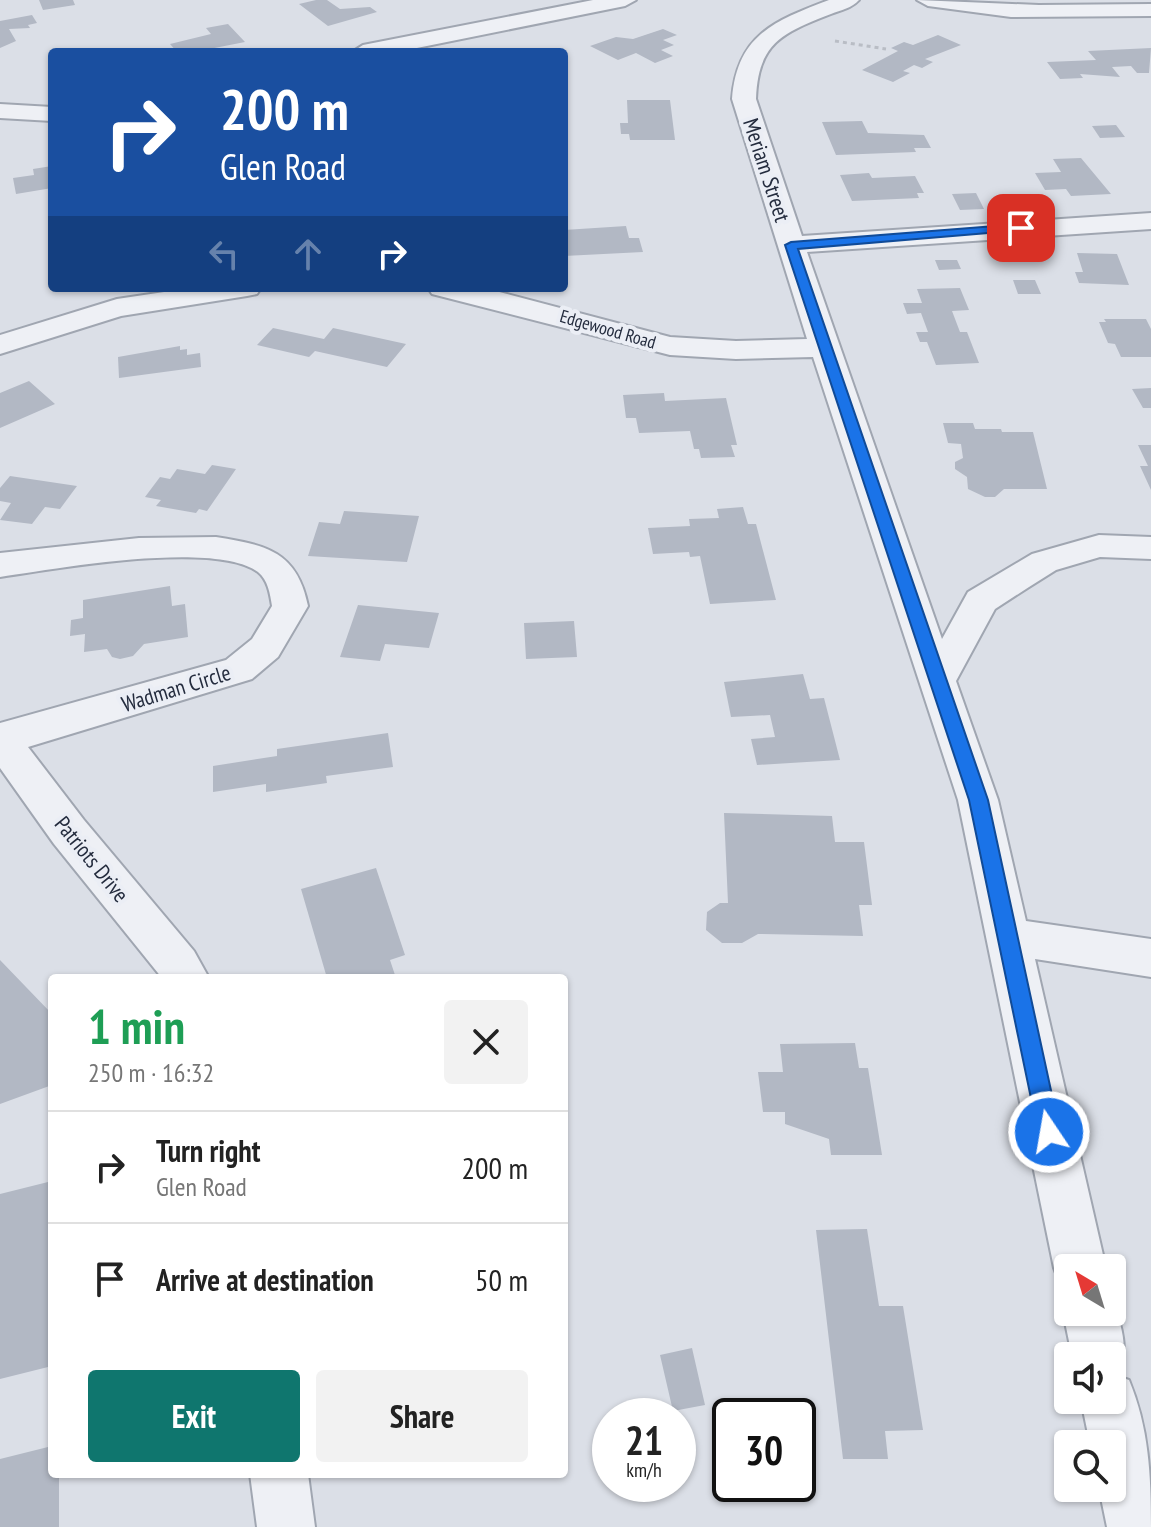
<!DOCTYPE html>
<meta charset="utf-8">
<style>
:root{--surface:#fff;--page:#f2f2f2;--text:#222;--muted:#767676;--line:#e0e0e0;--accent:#0f766e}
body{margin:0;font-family:"PT Sans Narrow",sans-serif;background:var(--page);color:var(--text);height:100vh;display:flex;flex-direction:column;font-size:30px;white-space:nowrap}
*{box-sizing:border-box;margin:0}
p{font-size:26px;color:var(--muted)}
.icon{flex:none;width:44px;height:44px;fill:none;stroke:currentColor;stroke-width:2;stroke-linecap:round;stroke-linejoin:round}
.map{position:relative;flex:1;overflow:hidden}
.side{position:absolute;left:48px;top:974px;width:520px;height:504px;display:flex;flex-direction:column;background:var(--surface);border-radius:8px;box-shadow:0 2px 6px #0004}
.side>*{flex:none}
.banner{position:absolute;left:48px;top:48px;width:520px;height:244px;border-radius:8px;box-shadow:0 2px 6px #0004;background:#1a4fa0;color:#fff;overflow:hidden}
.needle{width:52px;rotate:322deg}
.tools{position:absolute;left:1054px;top:1254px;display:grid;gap:16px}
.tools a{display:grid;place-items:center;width:72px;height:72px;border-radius:8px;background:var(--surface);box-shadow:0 2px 6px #0004;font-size:40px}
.speed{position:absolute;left:592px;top:1398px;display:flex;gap:16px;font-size:40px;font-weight:700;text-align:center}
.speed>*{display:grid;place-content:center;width:104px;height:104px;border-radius:50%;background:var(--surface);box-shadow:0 2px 6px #0004;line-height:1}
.speed small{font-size:20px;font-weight:400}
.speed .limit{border:4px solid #111;border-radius:12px;background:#fff;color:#111}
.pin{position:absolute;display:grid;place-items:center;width:68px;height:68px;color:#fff;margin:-34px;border-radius:16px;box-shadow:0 4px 12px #0006}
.me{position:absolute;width:88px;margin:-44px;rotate:348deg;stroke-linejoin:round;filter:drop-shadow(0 0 6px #0008)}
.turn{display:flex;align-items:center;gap:28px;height:168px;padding:0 40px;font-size:36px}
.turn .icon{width:104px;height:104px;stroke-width:2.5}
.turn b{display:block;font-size:56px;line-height:68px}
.lanes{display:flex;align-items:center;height:76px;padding:0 40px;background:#0003;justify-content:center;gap:40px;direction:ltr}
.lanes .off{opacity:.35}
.round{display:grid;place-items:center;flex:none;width:84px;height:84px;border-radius:8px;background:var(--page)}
.head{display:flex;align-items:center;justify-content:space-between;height:136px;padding:0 40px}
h1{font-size:48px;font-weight:700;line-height:60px;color:#1e9e55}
.button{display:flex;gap:16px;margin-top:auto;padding:16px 40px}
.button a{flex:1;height:92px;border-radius:8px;background:var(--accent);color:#fff;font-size:32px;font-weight:700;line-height:92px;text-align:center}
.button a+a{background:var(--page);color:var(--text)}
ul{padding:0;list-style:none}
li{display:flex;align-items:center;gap:24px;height:112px;padding:0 40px;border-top:2px solid var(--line)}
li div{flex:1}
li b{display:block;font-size:30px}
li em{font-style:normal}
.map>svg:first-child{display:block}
.building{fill:#b2b8c4}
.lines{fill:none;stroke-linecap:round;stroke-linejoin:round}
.street-casing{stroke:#a0a6b1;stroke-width:4}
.path{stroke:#b9bdc5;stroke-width:3;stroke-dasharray:4 4;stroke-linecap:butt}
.street{fill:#eef0f5;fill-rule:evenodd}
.route{fill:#1a73e8;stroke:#114b97;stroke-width:2}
.labels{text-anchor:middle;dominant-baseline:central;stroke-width:8;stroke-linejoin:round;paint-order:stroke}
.far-street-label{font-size:18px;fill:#242c3e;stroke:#ebeef5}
.street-label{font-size:22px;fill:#242c3e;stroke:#ebeef5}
</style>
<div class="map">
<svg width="1151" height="1527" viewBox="0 0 1151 1527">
<rect width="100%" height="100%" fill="#dbdfe7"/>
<path class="building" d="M39,0H73L75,5L43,10Z
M316,0H327L340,9L370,7L377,12L328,26L299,4Z
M32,15L37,23L28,25L30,28L9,29L16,41L0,48V21Z
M228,24L245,42L194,52H177L170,44L211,34L206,28Z
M663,29L677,35L663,40L674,45L661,50L673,56L655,63L636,53L618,60L590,46L616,37L633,39Z
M938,35L961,45L925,59L933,62L922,68L914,65L903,71L910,73L893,82L862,70L898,51L891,48L904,42L913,45Z
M1151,48L1149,73H1137L1131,66L1112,67L1120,77L1080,74L1083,78L1060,79L1047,62L1096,60L1088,51Z
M627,100H670L675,140H630L629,134H621L620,123H628Z
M862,121L868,133L924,135L931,148H914L916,152L836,155L822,122Z
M1116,125L1125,137L1100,138L1092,126Z
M1081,158L1111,194L1071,196L1066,189L1045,190L1035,173L1061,172L1053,159Z
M52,166V188L16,194L13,178L34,175L33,169Z
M869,173L872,178L915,176L924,193H917L919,198L852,201L840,175Z
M976,193L984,209L960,210L952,194Z
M626,226L629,238H639L643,252L564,256V230Z
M1077,253L1117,254L1129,285L1079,283L1075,272H1083Z
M935,260H957L961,269L939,270Z
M1013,280H1035L1041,294H1018Z
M960,288L969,310L952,311L960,332H967L979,363L936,365L927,342H920L916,332H928L921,313L907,314L903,303H922L917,289Z
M1104,319H1146L1151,329V357H1121L1115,344L1108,343L1099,322H1106Z
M273,328L324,339L333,328L406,344L387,367L315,351L309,357L257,345Z
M180,346V350L187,349V355L200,353L201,367L119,378L118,357Z
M29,381L55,404L0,428V393Z
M1151,388V408H1143L1132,389Z
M664,393L665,401L726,398L737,445H731L735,457L701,458L699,449H694L690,431L639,433L636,418H626L623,395Z
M943,423H973L975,429H1001L1002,432H1033L1047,489H1004L995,497H985L968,489L967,477L955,469V462L963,458L961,444L948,443Z
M1138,445H1151V490L1140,466H1148Z
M212,465L236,469L207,511L199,509L196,513L156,506L161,500L145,497L160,477L170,479L177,469L205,474Z
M10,476L77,486L60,509L45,507L32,524L0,520L11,503L0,501V488Z
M743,507L748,524H756L776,600L710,604L700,556L690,557L689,552L653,554L648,528L690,526L689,519L719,518L717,509Z
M344,511L419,516L407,562L308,556L319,522L340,524Z
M170,586L172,606L185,604L188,637L144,644L133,656L120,659L112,657L107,649L84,652L85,634L70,636L71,620L83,618V600Z
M358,605L439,613L429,648L385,644L380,661L340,657Z
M574,621L577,657L526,659L524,623Z
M803,674L810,699L824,698L840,760L757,765L751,739L775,737L770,715L731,717L724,682Z
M388,733L393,767L326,776L327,783L266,792V784L213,792V766L277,756V749Z
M724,813L832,816L835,842H864L872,905H859L863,936L758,934L742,943H722L706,930L707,912L720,903H728Z
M376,868L405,955L390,960L396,978H327L301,889Z
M0,960L52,1014V1085L0,1104Z
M855,1043L859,1068H868L882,1155H831L829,1139L785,1124V1112H763L758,1072H783L780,1044Z
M52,1181V1366L0,1379V1194Z
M867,1229L879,1306H903L923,1430L885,1431L888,1459H843L816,1230Z
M692,1348L705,1405L673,1411L660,1355Z
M52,1446V1474H59V1527H0V1459Z"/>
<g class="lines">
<defs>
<path id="street" d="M593,0H636L625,6L397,52H352L363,45Z
M829,0H859C852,8 841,10 831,14C782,33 758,43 756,99L802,236L1151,213V229L807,252L942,639L968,592L1032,554L1099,535L1151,537V559L1100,557L1056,570L1029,587L995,609L956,681L998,800L1026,921L1151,939V977L1035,959L1106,1268H1068V1289L1061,1286L1054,1268L958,800L813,357L736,359L670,355L432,294L428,288H484L670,337L736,341L807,339L732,99C737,35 774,21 829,0Z
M917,0L1039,5L1151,4V16L1011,17L928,6Z
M0,104L52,107V121L0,118Z
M191,288H261L257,294L247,296L121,316L0,354V335L117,299Z
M216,537C266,545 297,551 308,606L278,657L252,679L28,747L84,820L194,951L209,978H162L54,844L0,768V723L226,660L252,639L272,606C270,594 268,580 258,572C214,540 55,569 0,577V553L139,538Z
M1068,1301V1312H1112V1301C1122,1325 1130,1352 1117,1376L1129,1380C1149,1428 1151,1476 1151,1527H1107L1099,1488H1112V1444H1090L1081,1400H1112V1356H1072L1063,1312Z
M250,1474H308L315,1527H257Z"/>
</defs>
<use href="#street" class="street-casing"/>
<path class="path" d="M835,41L886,49"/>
<use href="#street" class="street"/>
</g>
<path class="route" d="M1021,224L1027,228L1025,230L798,249L988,800L1060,1132L1057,1140L1049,1143L1041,1140L1038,1132L969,800L785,245L791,242Z"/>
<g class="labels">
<g class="far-street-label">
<text transform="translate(608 329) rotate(16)">Edgewood Road</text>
</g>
<g class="street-label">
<text transform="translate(767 170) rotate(72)">Meriam Street</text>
<text transform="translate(176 688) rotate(-17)">Wadman Circle</text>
<text transform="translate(92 859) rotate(51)">Patriots Drive</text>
</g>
</g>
</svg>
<div class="tools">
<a><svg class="needle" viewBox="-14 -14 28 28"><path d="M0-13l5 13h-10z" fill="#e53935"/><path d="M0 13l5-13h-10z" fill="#767676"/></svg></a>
<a><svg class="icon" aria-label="sound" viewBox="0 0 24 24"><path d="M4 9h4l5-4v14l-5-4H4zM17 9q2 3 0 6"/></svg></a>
<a><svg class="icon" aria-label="search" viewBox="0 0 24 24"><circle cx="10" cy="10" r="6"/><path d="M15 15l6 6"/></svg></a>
</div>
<div class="speed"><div>21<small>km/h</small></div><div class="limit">30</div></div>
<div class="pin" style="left:1021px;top:228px;background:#d93025"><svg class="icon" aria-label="arrive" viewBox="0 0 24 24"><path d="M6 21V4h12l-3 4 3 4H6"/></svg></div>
<svg class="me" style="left:1049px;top:1132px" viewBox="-20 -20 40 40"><circle r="17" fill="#1a73e8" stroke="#fff" stroke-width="3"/><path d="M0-11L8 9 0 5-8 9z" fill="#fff"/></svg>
<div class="banner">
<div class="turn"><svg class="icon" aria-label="right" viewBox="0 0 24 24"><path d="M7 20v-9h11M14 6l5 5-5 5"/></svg><div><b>200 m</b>Glen Road</div></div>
<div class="lanes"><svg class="icon off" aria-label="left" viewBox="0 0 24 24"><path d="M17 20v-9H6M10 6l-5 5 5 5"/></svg><svg class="icon off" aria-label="ahead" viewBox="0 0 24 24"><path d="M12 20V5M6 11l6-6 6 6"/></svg><svg class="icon" aria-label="right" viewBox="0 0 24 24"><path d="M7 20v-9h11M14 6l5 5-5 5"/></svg></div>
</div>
<section class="side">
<div class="head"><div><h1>1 min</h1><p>250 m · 16:32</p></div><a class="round"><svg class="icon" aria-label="close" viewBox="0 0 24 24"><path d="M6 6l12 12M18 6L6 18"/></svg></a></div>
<ul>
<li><svg class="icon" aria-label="right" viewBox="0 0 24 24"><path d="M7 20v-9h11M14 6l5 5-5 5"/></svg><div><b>Turn right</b><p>Glen Road</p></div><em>200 m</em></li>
<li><svg class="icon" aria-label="arrive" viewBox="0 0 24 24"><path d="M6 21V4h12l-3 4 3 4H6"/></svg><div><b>Arrive at destination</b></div><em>50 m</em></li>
</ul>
<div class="button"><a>Exit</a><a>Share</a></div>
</section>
</div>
